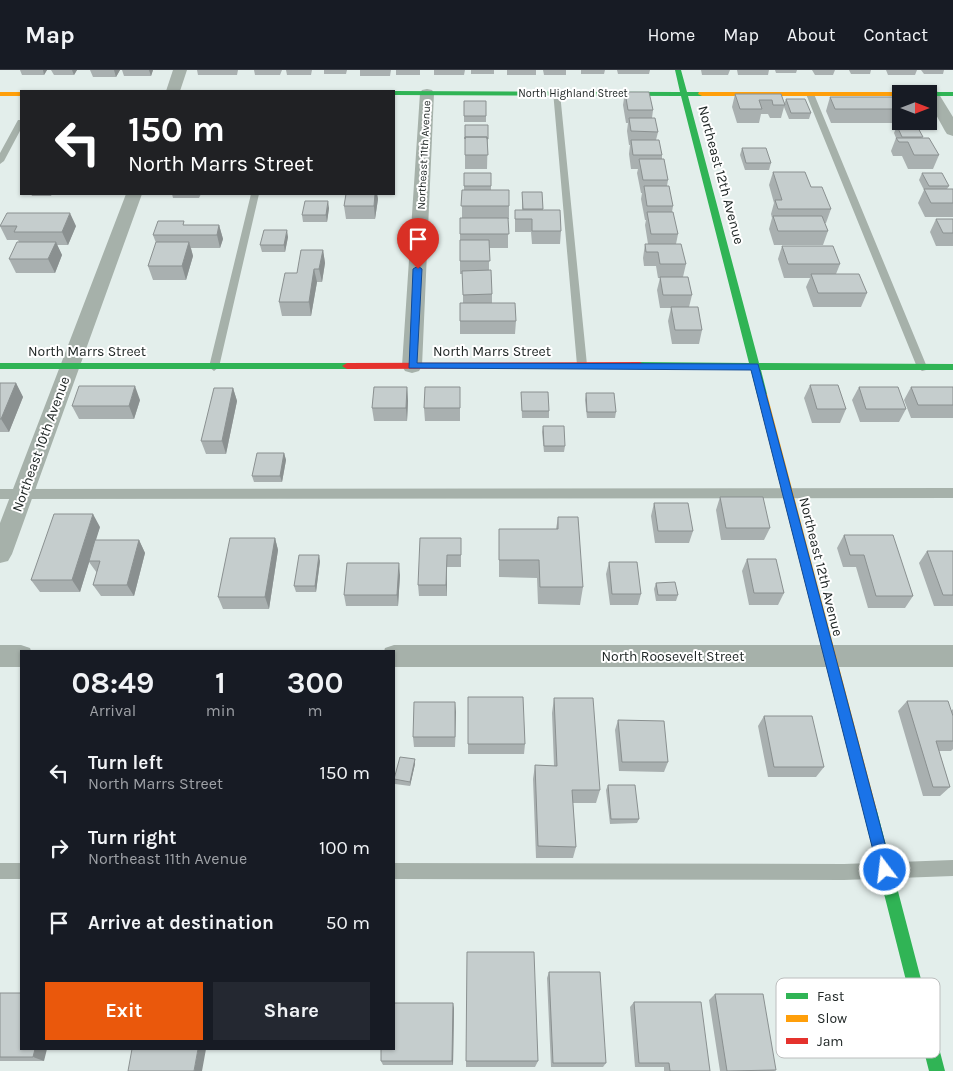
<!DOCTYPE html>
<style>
:root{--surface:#171b24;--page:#242831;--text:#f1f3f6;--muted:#9ea1a6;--line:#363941;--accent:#ea580c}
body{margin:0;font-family:Karla,sans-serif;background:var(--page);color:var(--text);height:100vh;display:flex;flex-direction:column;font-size:19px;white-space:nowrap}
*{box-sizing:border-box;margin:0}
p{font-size:16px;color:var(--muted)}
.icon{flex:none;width:28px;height:28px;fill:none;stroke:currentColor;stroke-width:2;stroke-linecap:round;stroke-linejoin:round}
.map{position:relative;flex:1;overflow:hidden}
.side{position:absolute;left:20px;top:580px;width:375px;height:400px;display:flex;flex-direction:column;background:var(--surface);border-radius:0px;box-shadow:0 1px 4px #0004}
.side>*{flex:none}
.banner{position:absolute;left:20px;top:20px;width:375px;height:105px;border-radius:0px;box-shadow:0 1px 4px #0004;background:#202124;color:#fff;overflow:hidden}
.needle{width:32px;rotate:90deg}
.controls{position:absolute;left:892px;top:15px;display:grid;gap:10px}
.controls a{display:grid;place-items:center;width:45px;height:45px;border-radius:0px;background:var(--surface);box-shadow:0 1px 4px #0004;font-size:25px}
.pin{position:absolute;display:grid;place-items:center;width:42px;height:42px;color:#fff;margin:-51px -21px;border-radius:50% 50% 50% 0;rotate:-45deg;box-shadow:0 0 5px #0007}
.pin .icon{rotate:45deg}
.me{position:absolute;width:55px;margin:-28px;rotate:345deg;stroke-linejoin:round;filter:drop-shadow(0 0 4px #0008)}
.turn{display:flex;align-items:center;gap:18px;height:105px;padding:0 25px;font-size:22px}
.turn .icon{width:65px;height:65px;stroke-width:2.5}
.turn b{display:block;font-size:35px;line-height:42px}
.eta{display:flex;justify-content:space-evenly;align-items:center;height:85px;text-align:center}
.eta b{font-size:30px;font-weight:700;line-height:35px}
.primary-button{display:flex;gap:10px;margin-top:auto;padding:10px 25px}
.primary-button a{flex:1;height:58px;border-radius:0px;background:var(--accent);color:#fff;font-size:20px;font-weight:700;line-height:58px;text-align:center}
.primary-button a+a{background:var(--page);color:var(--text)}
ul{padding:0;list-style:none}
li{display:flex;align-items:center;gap:15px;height:75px;padding:0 25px}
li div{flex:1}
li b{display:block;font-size:19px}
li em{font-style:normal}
header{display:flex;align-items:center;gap:30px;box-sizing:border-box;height:70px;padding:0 25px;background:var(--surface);border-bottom:1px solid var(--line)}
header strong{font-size:24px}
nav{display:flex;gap:28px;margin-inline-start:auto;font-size:18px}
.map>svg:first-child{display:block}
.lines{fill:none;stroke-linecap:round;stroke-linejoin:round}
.lane{fill:#a6b1aa;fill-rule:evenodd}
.street{fill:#a6b1aa;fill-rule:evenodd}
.fast{fill:#30b455;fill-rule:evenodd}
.slow{fill:#ff9f0a;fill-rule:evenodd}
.jam{fill:#e5322d;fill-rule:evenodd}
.wall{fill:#a9b0b0}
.shaded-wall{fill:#8a9090}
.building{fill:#c5cdcd;stroke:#8a9090}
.route{fill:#1a73e8;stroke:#114b97}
.labels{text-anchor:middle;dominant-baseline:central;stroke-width:4;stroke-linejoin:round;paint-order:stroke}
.far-street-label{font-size:11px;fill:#202726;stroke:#fff}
.street-label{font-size:14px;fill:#202726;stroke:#fff}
.key{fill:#fff;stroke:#bcbebe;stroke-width:1}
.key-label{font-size:14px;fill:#202726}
</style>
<header>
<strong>Map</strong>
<nav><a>Home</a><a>Map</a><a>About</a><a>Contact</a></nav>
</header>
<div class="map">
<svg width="953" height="1001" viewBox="0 0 953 1001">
<rect width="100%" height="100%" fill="#e3eeeb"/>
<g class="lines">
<path class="lane" d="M553,21L560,23L587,295L582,299L577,295Z
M807,22L814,24L927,297L926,300L922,301L917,297L806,24Z
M18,50H21V59L4,91L0,94V83Z
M251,124H259L219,297L214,301L209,297Z
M953,418V428L0,429V419Z
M953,790V806L844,810L394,809V793L844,794Z
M0,793H21V809H0Z"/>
<path class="street" d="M173,0H187L180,21H166Z
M427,19L432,20L434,23L422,296L419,301L412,303L405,301L402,296L420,23L422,20Z
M932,20L937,21L953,47V66L947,64L945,61L929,32V24H925L927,21Z
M126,124H142L12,484L8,491L0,493V453Z
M0,575H21L30,578L31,581H21V597H0Z
M394,575H953V597H394V581H384L385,578Z"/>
<path class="fast" d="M675,0H681L687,22H702L706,24L702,26H688L759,293L953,294V300H761L767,324L762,327L757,324L751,300L637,297V293L640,292L749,293L681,26L394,25L393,21L680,22Z
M926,22H953V26H929V24H926Z
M0,293H347L352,296L347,299H0Z
M870,735L875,736L877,741L945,1001H929L863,741L865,736Z"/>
<path class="slow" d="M0,22H21V26H0Z
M699,22H901L904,24H901V26H702L698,24Z
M762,321L767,324L877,741L875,746L870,747L865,746L863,741L757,324Z"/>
<path class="jam" d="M640,292L645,295L640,298L347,299L342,296L347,293Z"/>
</g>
<path class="wall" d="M20,0H47L44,5H22Z
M51,0H77L74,5H54Z
M90,0H120L116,7H93Z
M122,0H153L151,6H124Z
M197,0H238L237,5H198Z
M254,0H282L280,5H255Z
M286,0H312L311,5H287Z
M324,0H347L346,4H324Z
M360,0H391L390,6H360Z
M396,0H420V5H396Z
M434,0H465L464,5H434Z
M471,0H494V4H471Z
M507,0H536V5H507Z
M543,0H566V5H544Z
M581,0H605L604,4H581Z
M617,0H650L649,4H618Z
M701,0H730L728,5H702Z
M737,0H769L768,5H738Z
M775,0H797L796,3H776Z
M812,0H835L833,5H815Z
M849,0H871L870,4H851Z
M886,0H917L915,5H888Z
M921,0H944L943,4H924Z
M625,22L653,40L652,48L658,62L656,70L662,85V89L668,110L667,116L673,136L672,142L678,164L676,174L686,194L683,207L692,225L689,237L702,260L699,274H672L668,251L671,238H660L657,220L660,208H658L656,196H644L643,188L645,174H648L645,155L646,150H645L641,129L642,123H641L637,103L638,99H631L629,84L630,75H629L627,61L628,53H626L623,35Z
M735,24H781L784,34L786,29L811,43L809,49H789L784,37L781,48H770L768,44H761L759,53H737L732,37Z
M830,27H901V51H906V53H831L826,41Z
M464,31H486V52H464Z
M465,55H488L487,99H465Z
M897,56L923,68L939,85L933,99H908L902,86H893L891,81L896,68L894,63Z
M742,78L771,93L769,100H745L740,85Z
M773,102L811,117L831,139L826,153H825L828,161L823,175H774L769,159L772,148L771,144L774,133L769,115Z
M464,103H491V120L509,136V149H508V178H489V200L492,224V233L516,251L515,264H460V251L463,233V204H460V148H462V120H464Z
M922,103L949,116L947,119H953V147H925L918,133L924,120L919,110Z
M522,122H542L543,140L561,161L560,174H532L531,162H515V140H522Z
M31,124H52L51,126H32Z
M172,124H201L199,128H173Z
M346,124H377L378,129L375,149H346L344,136Z
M329,138L327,152H303L302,145Z
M936,149H953V176H936L930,162Z
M186,155H219L223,169L220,178H191L193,186L186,210H153L148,196L156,173L153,165Z
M0,156H76L68,175H57L62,185L55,203H16L9,189L19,172L18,170H7Z
M288,167L285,182H262L260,175Z
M782,176L840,194L836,204L867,223L861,237H813L806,217L810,208H784L778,189Z
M323,180L325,193L322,212H317L311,246H282L279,232L297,203Z
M0,313H16L23,327L9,362H0Z
M810,315L846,339L840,353H812L804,328Z
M407,317L408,331L407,351H374L372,338Z
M859,317L906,339L899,352H860L852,330Z
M911,317H953V348H911L904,330Z
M233,318L237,331L226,384H206L201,371Z
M521,322L549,341V348H522Z
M586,323L616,342L615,348H587L585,330Z
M140,330L134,349H79L72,336Z
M460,330V351H425L424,338Z
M543,356L565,376L564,382H544L542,362Z
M284,383L286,390L282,412H254L252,406Z
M720,427L770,458L764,470H721L716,440Z
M654,433L693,461L689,473H655L651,446Z
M558,447L583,517L580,535L538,534L537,508L499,507V459H556Z
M100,457L95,470H139L145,483L134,526H101L93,515L97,503L89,492L80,522H40L31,510Z
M844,465L913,526L905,538H868L856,497H843L837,478Z
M275,468L278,480L269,539H223L218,527Z
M461,468V497H447V526H419L418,515Z
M927,481H953V536H934L919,493Z
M747,489L784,523L778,535H749L742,501Z
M320,491L316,522H296L294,516Z
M609,492L641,524L638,535H610L606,504Z
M400,505L398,536H346L344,525Z
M656,513L678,525L676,531H656L654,519Z
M468,627L525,674L524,684H468Z
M554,628L600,720L596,733H573L576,777L573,788H536L533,709L535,695L554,696L552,643Z
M907,631L951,641L953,639V679L951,681H939L950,717L940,726H923L898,641Z
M455,632V677H414L413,667Z
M764,646L824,697L816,707H768L758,656Z
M618,650L668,692L664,702L619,701L615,660Z
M415,694L410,716L395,714L394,709Z
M608,715L639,749L637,753L610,754L606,720Z
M549,902L606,993L603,997H551L547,908Z
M0,923L44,991H0Z
M715,924L776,1000L774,1001H720L709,930Z
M823,929L890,983L879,987H825L814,934Z
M634,932L710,1001H664V997H635L630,937Z
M454,938L453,995H383L381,991Z
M466,991H538L535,997H466Z"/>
<path class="shaded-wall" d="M43,0H47L44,5Z
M72,0H77L74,5Z
M114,0H120L116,7Z
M149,0H153L151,6Z
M375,124H377L378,129L375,149L374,136Z
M328,131L329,138L327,152L326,145Z
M70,143L76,156L68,175L62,162Z
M219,155L223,169L220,178L217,165Z
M287,160L288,167L285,182L284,175Z
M56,172L62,185L55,203L48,189Z
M189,172L193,186L186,210L182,196Z
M323,180L325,193L322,212L319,199Z
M314,199L317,212L311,246L309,232Z
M16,313L23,327L9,362L1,349Z
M135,316L140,330L134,349L129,336Z
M407,317L408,331L407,351L406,338Z
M233,318L237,331L226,384L222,371Z
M284,383L286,390L282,412L280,406Z
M93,444L100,457L80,522L72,510Z
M275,468L278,480L269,539L265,527Z
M139,470L145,483L134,526L127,515Z
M319,485L320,491L316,522L315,516Z
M447,485V526L446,515Z
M399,493L400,505L398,536L397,525Z
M455,632L456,642L455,677Z
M415,689V694L410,716V712Z
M453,933L454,938L453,995L452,991Z
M35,979H47L44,991L33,987Z
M198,979H206L202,1001H194Z"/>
<path class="building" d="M625,22H649L653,40H628Z
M735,24H781L785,35H773L772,30H759L762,39H740Z
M830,27H901V39H835Z
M786,29H805L811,43H791Z
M464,31H486V46H464Z
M629,48H655L658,62L631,61Z
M465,55H488V69H487V67H465V69Z
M897,56H917L923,67H902Z
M465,67H487L488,85H465Z
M896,68H929L939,85H914L908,72H899Z
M631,70H659L662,85H633Z
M742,78H766L771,93H746Z
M639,89H664L668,110H643Z
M773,102H805L811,117H822L831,139H778L775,130H782Z
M464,103H491V116H464Z
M922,103H942L949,116H929Z
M644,116H669L673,136H647Z
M924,119H953V133H931Z
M462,120H509V136H461Z
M522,122H542L543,139H523Z
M346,124H375L374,136H344Z
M305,131H328L326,145H302Z
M515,140H560L561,161H532V149H515Z
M647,142H673L678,164H651Z
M7,143H70L62,162H14L17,156H0Z
M773,146H822L828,161H778Z
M460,148H508L509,164H460Z
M936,149H953V163H943Z
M158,151H184L183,155H219L217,165H153Z
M264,160H287L284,175H260Z
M460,170H489L490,191H460Z
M17,172H56L48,189H9Z
M156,172H189L182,196H148Z
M645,174H681L686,194H660L658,182H646Z
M782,176H833L840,194H788Z
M301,180H323L319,199H314L309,232H279L285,203H297Z
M491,200L492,224L463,225L462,201Z
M811,204H859L867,223H818Z
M660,207H688L692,225H663Z
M460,233H515L516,251H460Z
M671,237H698L702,260H675Z
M0,313H16L1,349H0Z
M810,315H838L846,339H817Z
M79,316H135L129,336H72Z
M374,317H407L406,338H372Z
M425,317H460V338H424Z
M859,317H898L906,339H866Z
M911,317H953V335H918Z
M214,318H233L222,371H201Z
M521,322H548L549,341H522Z
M586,323H614L616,342H587Z
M543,356H564L565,376H544Z
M257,383H284L280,406H252Z
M720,427H763L770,458H726Z
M654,433H688L693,461H658Z
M54,444H93L72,510H31Z
M558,447H578L583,517H540L539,490H499V459H558Z
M844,465H893L913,526H876L864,485H850Z
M230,468H275L265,527H218Z
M420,468H461V485H447L446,515H418Z
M95,470H139L127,515H93L100,491H89Z
M927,481H953V525H943Z
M299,485H319L315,516H294Z
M747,489H776L784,523H754Z
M609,492H637L641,524H612Z
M347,493H399L397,525H344Z
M675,512L678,525H658L656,513Z
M468,627H523L525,674H468Z
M554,628H593L600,720H572L576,777L538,776L535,695L557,696Z
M907,631H948L953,646V671H936L950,717H933Z
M414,632H455V667H413Z
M764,646H812L824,697H774Z
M618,650L664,651L668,692H622Z
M400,687L415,689L410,712L394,709Z
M608,715H635L639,749H611Z
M467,882H534L538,991H466Z
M549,902H600L606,993H553Z
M0,923H21V979H35L33,987H0Z
M715,924H763L776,1000L727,1001Z
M634,932H701L710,1001H670L669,993H639Z
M394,933H453L452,991H381V979H394Z
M132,979H198L194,1001H128Z"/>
<path class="route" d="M418,196L422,199L417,293L758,294L892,800L890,805L885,807L880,805L878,800L751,300L409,298L413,199Z"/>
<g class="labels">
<g class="far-street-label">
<text x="573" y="23">North Highland Street</text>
<text transform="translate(424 85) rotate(-87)">Northeast 11th Avenue</text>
</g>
<g class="street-label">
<text transform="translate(721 105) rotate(75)">Northeast 12th Avenue</text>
<text x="87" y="281">North Marrs Street</text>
<text x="492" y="281">North Marrs Street</text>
<text transform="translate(41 374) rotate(-70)">Northeast 10th Avenue</text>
<text transform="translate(821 497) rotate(76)">Northeast 12th Avenue</text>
<text x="673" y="586">North Roosevelt Street</text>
</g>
</g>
<rect x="776" y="908" width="164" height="80" rx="8" class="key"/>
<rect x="786" y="923" width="22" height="6" fill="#30b455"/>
<rect x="786" y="945" width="22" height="7" fill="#ff9f0a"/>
<rect x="786" y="968" width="22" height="6" fill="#e5322d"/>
<g class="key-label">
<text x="817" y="931">Fast</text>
<text x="817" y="953">Slow</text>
<text x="817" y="976">Jam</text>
</g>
</svg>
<div class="controls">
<a><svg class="needle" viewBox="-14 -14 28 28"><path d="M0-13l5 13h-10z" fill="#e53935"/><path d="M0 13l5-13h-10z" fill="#9ea1a6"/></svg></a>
</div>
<div class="pin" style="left:418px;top:199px;background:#d93025"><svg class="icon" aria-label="arrive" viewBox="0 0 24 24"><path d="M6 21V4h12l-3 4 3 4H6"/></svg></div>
<svg class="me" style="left:885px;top:800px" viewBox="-20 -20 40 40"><circle r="17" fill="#1a73e8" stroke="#fff" stroke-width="3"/><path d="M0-11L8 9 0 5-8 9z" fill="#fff"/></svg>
<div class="banner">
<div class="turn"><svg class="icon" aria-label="left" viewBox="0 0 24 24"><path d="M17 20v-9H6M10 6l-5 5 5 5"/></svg><div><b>150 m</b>North Marrs Street</div></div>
</div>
<section class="side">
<div class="eta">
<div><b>08:49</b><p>Arrival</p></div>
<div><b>1</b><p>min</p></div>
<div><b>300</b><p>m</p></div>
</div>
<ul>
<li><svg class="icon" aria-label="left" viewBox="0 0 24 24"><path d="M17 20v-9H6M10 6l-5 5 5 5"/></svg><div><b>Turn left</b><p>North Marrs Street</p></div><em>150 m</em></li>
<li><svg class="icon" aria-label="right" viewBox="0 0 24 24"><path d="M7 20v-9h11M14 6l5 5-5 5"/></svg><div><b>Turn right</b><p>Northeast 11th Avenue</p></div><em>100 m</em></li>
<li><svg class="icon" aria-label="arrive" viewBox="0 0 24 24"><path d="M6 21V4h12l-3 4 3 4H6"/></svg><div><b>Arrive at destination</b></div><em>50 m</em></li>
</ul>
<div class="primary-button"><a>Exit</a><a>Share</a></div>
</section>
</div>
